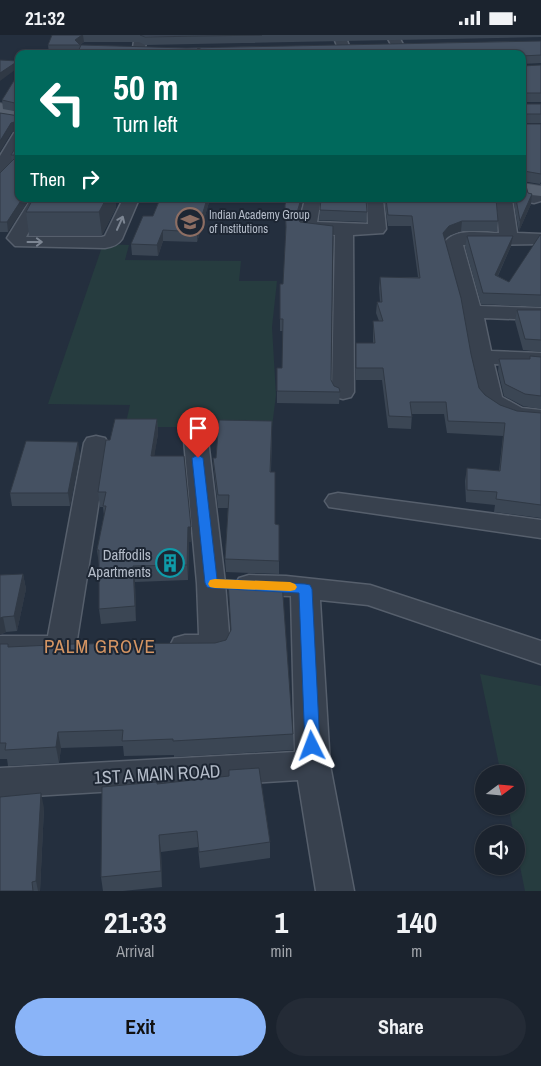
<!DOCTYPE html>
<style>
:root{--surface:#1b232e;--page:#242b36;--text:#f1f3f6;--muted:#a0a4aa;--line:#39404a;--accent:#8ab4f8}
body{margin:0;font-family:"Archivo Narrow",sans-serif;background:var(--page);color:var(--text);height:100vh;display:flex;flex-direction:column;font-size:19px;white-space:nowrap}
*{box-sizing:border-box;margin:0}
p{font-size:16px;color:var(--muted)}
.icon{flex:none;width:28px;height:28px;fill:none;stroke:currentColor;stroke-width:2;stroke-linecap:round;stroke-linejoin:round}
.map{position:relative;height:856px;overflow:hidden}
.panel{display:flex;flex-direction:column;background:var(--surface);flex:1}
.panel>*{flex:none}
.guide{position:absolute;left:15px;top:15px;width:511px;height:152px;border-radius:10px;box-shadow:0 1px 4px #0004,0 0 0 1px var(--line);background:#00695c;color:#fff;overflow:hidden}
.needle{width:32px;rotate:74deg}
.tools{position:absolute;left:475px;top:730px;display:grid;gap:10px}
.tools a{display:grid;place-items:center;width:50px;height:50px;border-radius:50%;background:var(--surface);box-shadow:0 1px 4px #0004,0 0 0 1px var(--line);font-size:25px}
.pin{position:absolute;display:grid;place-items:center;width:42px;height:42px;color:#fff;margin:-51px -21px;border-radius:50% 50% 50% 0;rotate:-45deg;box-shadow:0 0 5px #0007}
.pin .icon{rotate:45deg}
.me{position:absolute;width:55px;margin:-28px;rotate:357deg;stroke-linejoin:round;filter:drop-shadow(0 0 4px #0008)}
.turn{display:flex;align-items:center;gap:18px;height:105px;padding:0 15px;font-size:22px}
.turn .icon{width:65px;height:65px;stroke-width:2.5}
.turn b{display:block;font-size:35px;line-height:42px}
.then{display:flex;align-items:center;height:48px;padding:0 15px;background:#0003;gap:10px;font-size:19px}
.eta{display:flex;justify-content:space-evenly;align-items:center;height:85px;text-align:center}
.eta b{font-size:30px;font-weight:700;line-height:35px}
.cta{display:flex;gap:10px;margin-top:auto;padding:10px 15px}
.cta a{flex:1;height:58px;border-radius:30px;background:var(--accent);color:#111;font-size:20px;font-weight:700;line-height:58px;text-align:center}
.cta a+a{background:var(--page);color:var(--text)}
.status{display:flex;justify-content:space-between;align-items:center;height:35px;padding:0 25px;background:var(--surface);direction:ltr}
.status svg{height:14px;fill:currentColor}
.map>svg:first-child{display:block}
.green{fill:#263c3f}
.lines{fill:none;stroke-linecap:round;stroke-linejoin:round}
.minor-casing{stroke:#565f6c;stroke-width:3}
.major-casing{stroke:#414a57;stroke-width:2}
.minor{fill:#38414e;fill-rule:evenodd}
.major{fill:#56606e;fill-rule:evenodd}
.wall{fill:#3b4654}
.shaded-wall{fill:#303945}
.building{fill:#455162;stroke:#303945}
.oneway{stroke:#7c8592}
.route{fill:#1a73e8;stroke:#114b97}
.slow{fill:#f59e0b}
.labels{text-anchor:middle;dominant-baseline:central;stroke-width:4;stroke-linejoin:round;paint-order:stroke}
.far-poi-label{font-size:12px;fill:#b4bcc9;stroke:#1d2633;text-anchor:start}
.poi-label{font-size:15px;fill:#b4bcc9;stroke:#1d2633;text-anchor:end}
.near-street-label{font-size:18px;fill:#b4bcc9;stroke:#1d2633}
.near-neighbourhood-label{font-size:19px;letter-spacing:1px;fill:#d59563;stroke:#1d2633}
</style>
<div class="status"><b>21:32</b><svg viewBox="0 0 49 12"><path d="M0 12V9h3v3zM5 12V6h3v6zM10 12V3h3v9zM15 12V0h3v12zM26 1h20v11H26zM47 4h2v5h-2z"/></svg></div>
<div class="map">
<svg width="541" height="856" viewBox="0 0 541 856">
<rect width="100%" height="100%" fill="#242f3e"/>
<path class="green" d="M103,209L129,210L125,225L241,226L239,246H277L272,292L276,360L272,392H125L130,370L48,369Z
M480,639L541,651V856H525L516,812V799H514L508,771H516V739H501Z"/>
<g class="lines">
<defs>
<path id="minor" d="M135,0H147L144,19H132Z
M333,0H345L352,19H340Z
M386,0H398L408,19H396Z
M19,97V115L6,137L0,139V121L14,98Z
M541,151V166L534,168L528,167L526,163C530,157 534,153 541,151Z
M31,164H47L26,202H102L105,201L123,164H139L122,204C118,210 112,212 105,213L15,211L7,203Z
M305,164H321L317,187L368,189L367,164H383L386,194L383,198L353,200L354,357L351,362L343,364L335,362L332,357L335,200L301,196L298,192Z
M496,164H512L517,198L541,199V209L463,210L480,271L541,273V285L484,283L491,316L541,318V332L494,329L502,362L522,373L541,375V389C519,388 493,384 479,364L462,277L444,208C455,192 482,198 499,198Z
M196,398L205,400L208,405L225,548L230,611L226,619C209,624 191,624 174,619L170,611L174,603L185,600H199L197,548L184,405L187,400Z
M96,401L105,403L108,408L76,611L72,619C50,626 24,623 0,623V601H48L84,408L87,403Z
M338,458L541,485V503L329,472L325,466L329,460Z
M249,540L286,541L370,550L541,606V629L368,570L320,565L330,730L354,856H316L298,745L0,763V733L295,717L291,561L249,560L239,557L235,550L239,543Z"/>
<path id="major" d="M0,68L19,72V82L0,78Z
M522,148L541,151V161L522,159Z"/>
</defs>
<use href="#minor" class="minor-casing"/>
<use href="#major" class="major-casing"/>
<use href="#minor" class="minor"/>
<use href="#major" class="major"/>
</g>
<path class="wall" d="M52,0H541V2L145,10L139,7H84L80,10L81,12L186,13L541,6V28L522,29V19H77L78,17L49,18L48,10Z
M541,30V67H522V31Z
M19,44V77L3,74L2,65Z
M522,69H541V88H522Z
M522,89H541V147L540,149L522,146Z
M19,107L8,197H0V138L12,126L11,120Z
M528,158L532,159L531,169L519,196L513,164H522Z
M33,164H115L116,173L102,200H29L26,177Z
M160,164H210L197,207L163,206L158,221L132,220L131,209L153,181Z
M287,164H303L298,184L331,345L334,351L340,357L339,369L277,368V333H282L283,296H280V249H283L286,197L285,170Z
M384,164H496L498,186L497,196H461L448,201L445,205L471,319L479,353L485,360L500,370L517,376L541,378V483L494,477L495,470L466,467L465,446L467,433L499,436L503,401L447,398L444,379H412L411,394L388,393L382,345H356V308H373V286H379L376,278L377,267H380L379,253L380,242H418L411,191H388Z
M320,175L367,177L366,187L319,185Z
M541,200V272L481,269L465,212L467,201L511,211L498,241L509,247Z
M517,275H541V317L523,315L515,286Z
M541,322V374L523,371L504,361L498,336L499,324H530Z
M157,384L158,399L154,421L191,507H189L188,545L135,547L136,586L101,589L99,574V530L97,515L104,481L103,472H100L98,457L110,405Z
M272,398L271,437L275,489L279,490V539L226,537L225,524L228,473H218L214,436L213,423H216Z
M80,420L70,471H12L10,458Z
M23,539L26,554L17,596L6,597L0,600V540Z
M228,546L293,699V715L174,722V720L124,721L123,711L61,713L59,728L8,731L7,724H0V609H8L9,612L215,608L226,605L231,596Z
M157,749L270,807V823L200,833L198,812L161,817L162,852L123,856H103L101,842Z
M44,773L40,856H0Z"/>
<path class="shaded-wall" d="M82,0H83L84,7L80,10L75,5Z
M18,26L19,32L0,46V38Z
M17,86L19,95L12,97L0,117V106L11,88Z
M532,159L531,169L519,196L520,186Z
M22,164H30L8,197L7,187Z
M106,164H115L116,173L102,200L99,177Z
M207,164H210L197,207V197Z
M301,164H303L296,192V181Z
M462,186L461,196L448,201L442,208L443,198L449,191Z
M163,195V206L158,221L157,210Z
M513,201L511,211L493,251L495,240Z
M157,384L158,399L152,435L151,421Z
M78,407L80,420L70,471L68,458Z
M188,492H191V507H189L188,545L187,530Z
M133,531L135,547L136,586L135,571Z
M23,539L26,554L17,596L14,581Z
M3,582L6,597L0,600V583Z
M58,697L61,713L59,728L56,712Z
M41,758L44,773L40,856H38L36,846Z
M159,800L161,817L162,852L161,836Z"/>
<path class="building" d="M52,0H82L75,5L80,10H48Z
M140,0H262L145,2Z
M541,6V20L522,21V19H211L198,13L195,19H77L81,10L186,13Z
M0,25L18,26L0,38Z
M541,30V58H522V31Z
M15,44H19V69L2,65Z
M522,69H541V79H522Z
M0,78L19,81V87L17,86L11,88L0,106Z
M522,89H541V139L524,136L522,137Z
M19,107V164H22L7,187H0V138L18,120H11Z
M522,150L526,151L528,158L532,159L520,186L516,164H522Z
M33,164H106L99,177H26Z
M160,164H207L197,197L163,195L157,210L131,209L143,181H153Z
M287,164H301L296,181L300,187L333,191L331,345L334,351L339,353L340,357L277,356V333H282L283,284H280V249H283L286,192L285,170Z
M321,164H366L367,177L320,175Z
M386,164H496L498,186H462L449,191L443,198L461,263L471,319L479,353L485,360L500,370L517,376L541,378V470L496,464L497,457L467,455V433L500,436L505,388L448,386L446,367H410L412,382L389,381L383,333H356V308H375L373,286H383L377,267H382L380,242L420,243L412,181L388,180Z
M540,200H541V260L483,258L467,201H513L495,240L509,247Z
M517,275H541V305L525,304Z
M530,321L541,322V361L525,359L505,349L499,324H530Z
M115,384H157L151,421H184L191,492H188L187,530L133,531L135,571L99,574V515H97L106,471H103L106,457H98L106,405H110Z
M219,385L272,386L270,437H275V489L279,490V526L225,524L229,460H218L213,423H216Z
M26,406L78,407L68,458H10Z
M23,539L14,581L3,582L0,583V540Z
M228,546L282,547L293,699L173,706V704L122,706L123,695L58,697L56,712L5,715L6,708H0V609H8V612L74,609L215,608L226,605L231,595Z
M259,733L270,807L199,817L197,796L159,800L161,836L101,842L102,752L157,747V749L229,741V735Z
M41,758L36,846L32,847L33,856H0V762Z"/>
<defs><path id="oneway-shaft" d="M-6 0H5M1.5-3L5.5 0L1.5 3" fill="none" stroke-width="1.6" stroke-linecap="round" stroke-linejoin="round" transform="scale(1.25)"/></defs>
<g class="oneway">
<use href="#oneway-shaft" transform="translate(120 188) rotate(-66)"/>
<use href="#oneway-shaft" transform="translate(35 207)"/>
</g>
<path class="route" d="M198,420L203,423L217,544L305,549L310,550L312,554L320,711L318,715L312,717L307,715L305,711L299,558L211,553L207,552L205,548L192,423Z"/>
<path class="slow" d="M215,544L290,547L295,549L297,552L295,555L290,556L215,553L210,552L208,549L210,545Z"/>
<defs>
<symbol id="university-ring" viewBox="-11 -11 22 22"><circle r="9.5" fill="#1d2633" stroke="#8d6e63" stroke-width="1.5"/><path d="M0-5L7-2L0 1L-7-2ZM-4 1L0 2.5L4 1V4Q0 6-4 4Z" fill="#8d6e63"/></symbol>
<symbol id="building-ring" viewBox="-11 -11 22 22"><circle r="9.5" fill="#1d2633" stroke="#0f9aa8" stroke-width="1.5"/><path d="M-4-6H4V6H1V3H-1V6H-4ZM-2.5-4.3h1.7v1.8h-1.7ZM.8-4.3h1.7v1.8H.8ZM-2.5-1h1.7V.8h-1.7ZM.8-1h1.7V.8H.8Z" fill="#0f9aa8"/></symbol>
</defs>
<g fill-rule="evenodd">
<use href="#university-ring" x="174" y="171" width="32" height="32"/>
<use href="#building-ring" x="154" y="512" width="32" height="32"/>
</g>
<g class="labels">
<g class="far-poi-label">
<text x="209" y="180">Indian Academy Group<tspan x="209" dy="14">of Institutions</tspan></text>
</g>
<g class="poi-label">
<text x="151" y="519">Daffodils<tspan x="151" dy="17">Apartments</tspan></text>
</g>
<g class="near-street-label">
<text transform="translate(157 739) rotate(-3)">1ST A MAIN ROAD</text>
</g>
<g class="near-neighbourhood-label">
<text x="100" y="611">PALM GROVE</text>
</g>
</g>
</svg>
<div class="tools">
<a><svg class="needle" viewBox="-14 -14 28 28"><path d="M0-13l5 13h-10z" fill="#e53935"/><path d="M0 13l5-13h-10z" fill="#a0a4aa"/></svg></a>
<a><svg class="icon" aria-label="sound" viewBox="0 0 24 24"><path d="M4 9h4l5-4v14l-5-4H4zM17 9q2 3 0 6"/></svg></a>
</div>
<div class="pin" style="left:198px;top:423px;background:#d93025"><svg class="icon" aria-label="arrive" viewBox="0 0 24 24"><path d="M6 21V4h12l-3 4 3 4H6"/></svg></div>
<svg class="me" style="left:312px;top:711px" viewBox="-20 -20 40 40"><path d="M0-17L14 15 0 8-14 15z" fill="#1a73e8" stroke="#fff" stroke-width="4"/></svg>
<div class="guide">
<div class="turn"><svg class="icon" aria-label="left" viewBox="0 0 24 24"><path d="M17 20v-9H6M10 6l-5 5 5 5"/></svg><div><b>50 m</b>Turn left</div></div>
<div class="then">Then<svg class="icon" aria-label="right" viewBox="0 0 24 24"><path d="M7 20v-9h11M14 6l5 5-5 5"/></svg></div>
</div>
</div>
<section class="panel">
<div class="eta">
<div><b>21:33</b><p>Arrival</p></div>
<div><b>1</b><p>min</p></div>
<div><b>140</b><p>m</p></div>
</div>
<div class="cta"><a>Exit</a><a>Share</a></div>
</section>
